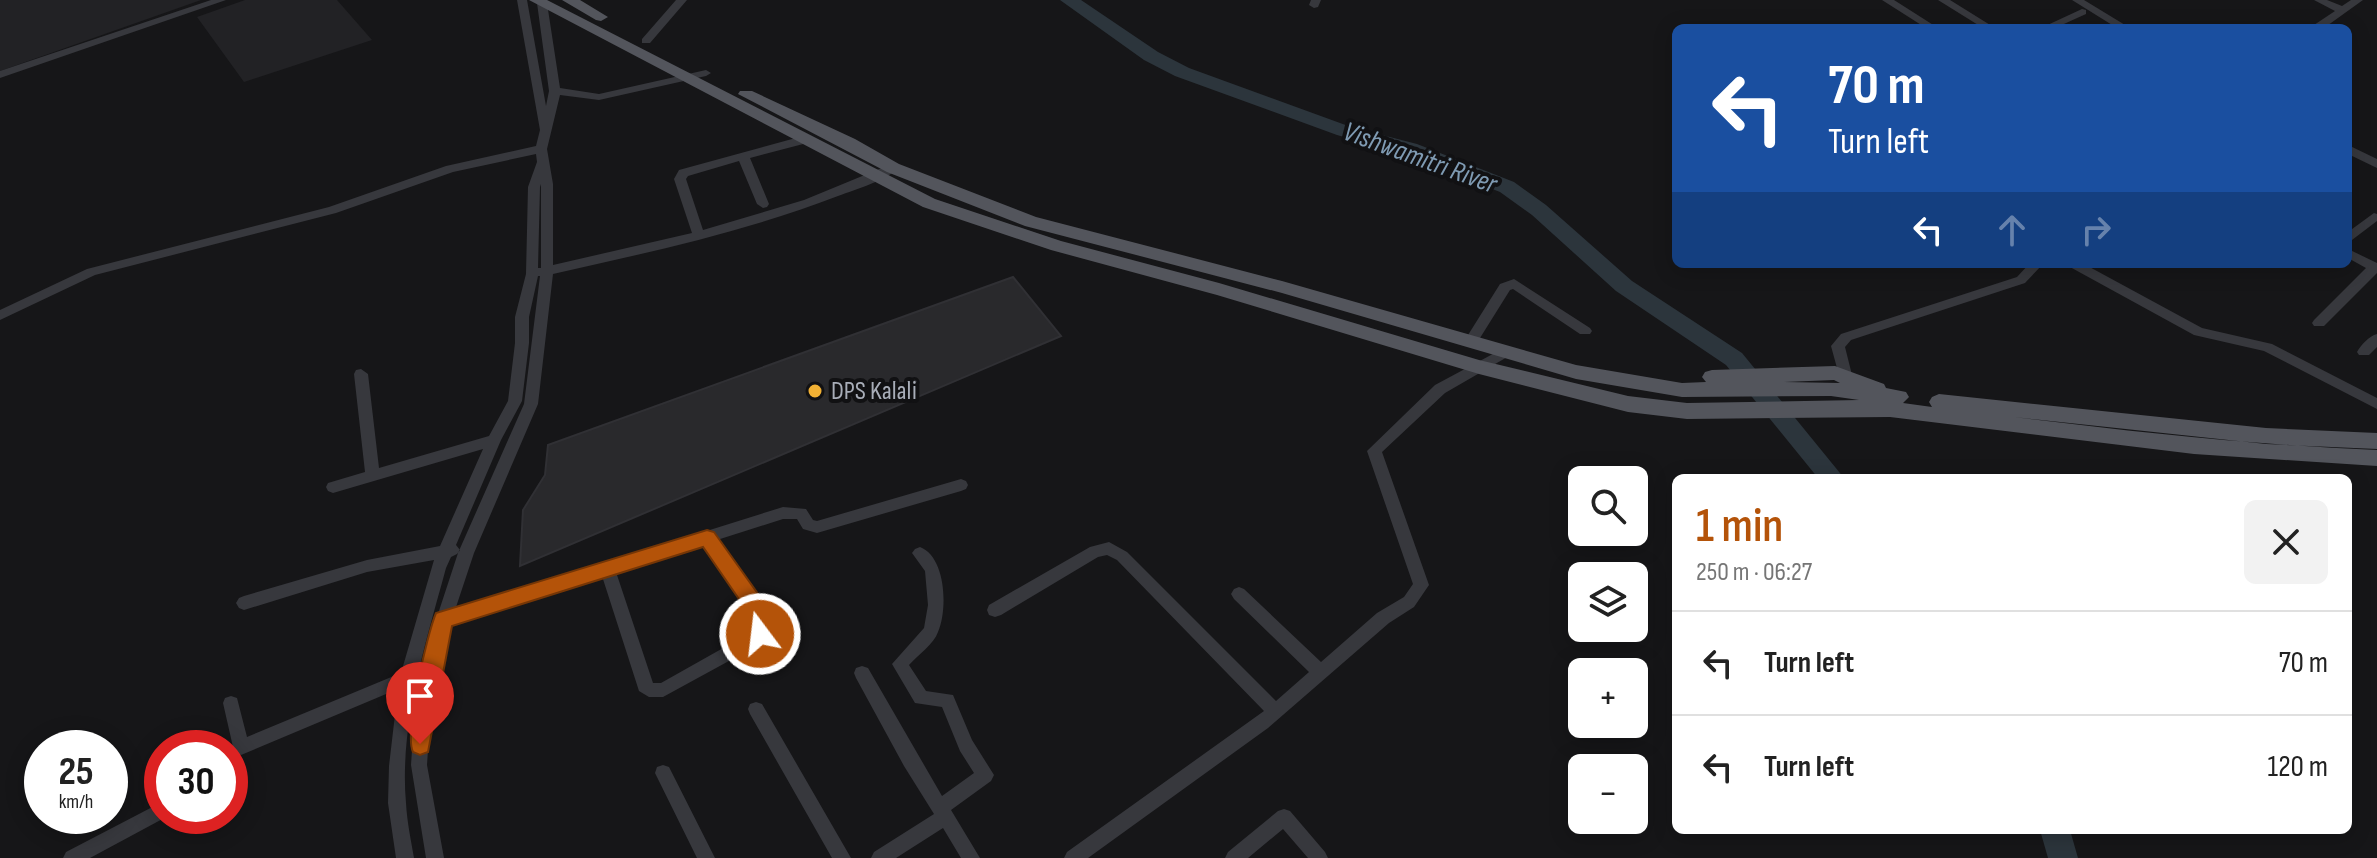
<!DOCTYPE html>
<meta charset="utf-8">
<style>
:root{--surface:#fff;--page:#f2f2f2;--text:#222;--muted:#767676;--line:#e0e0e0;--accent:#b45309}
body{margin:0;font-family:"Sofia Sans Condensed",sans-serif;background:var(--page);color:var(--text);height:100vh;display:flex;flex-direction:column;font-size:30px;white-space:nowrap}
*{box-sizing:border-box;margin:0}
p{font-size:26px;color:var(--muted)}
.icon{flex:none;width:44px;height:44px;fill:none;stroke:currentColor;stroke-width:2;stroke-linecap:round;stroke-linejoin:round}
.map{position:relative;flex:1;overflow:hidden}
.panel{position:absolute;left:1672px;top:474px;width:680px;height:360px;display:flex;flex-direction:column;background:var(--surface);border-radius:12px;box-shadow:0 4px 20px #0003}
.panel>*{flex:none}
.banner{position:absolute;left:1672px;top:24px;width:680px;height:244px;border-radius:12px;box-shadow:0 4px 20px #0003;background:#1a4fa0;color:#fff;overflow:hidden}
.buttons{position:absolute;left:1568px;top:466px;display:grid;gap:16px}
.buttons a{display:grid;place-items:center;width:80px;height:80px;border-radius:12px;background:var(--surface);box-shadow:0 4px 20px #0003;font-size:40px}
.speed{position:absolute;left:24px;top:730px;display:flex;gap:16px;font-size:40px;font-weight:700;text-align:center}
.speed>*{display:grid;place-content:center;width:104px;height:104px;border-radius:50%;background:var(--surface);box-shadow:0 4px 20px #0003;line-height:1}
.speed small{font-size:20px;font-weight:400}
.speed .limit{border:12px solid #d22;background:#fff;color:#111}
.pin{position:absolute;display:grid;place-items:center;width:68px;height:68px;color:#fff;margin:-82px -34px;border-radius:50% 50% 50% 0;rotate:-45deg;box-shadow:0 0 8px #0007}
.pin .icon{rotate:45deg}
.me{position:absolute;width:88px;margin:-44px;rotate:345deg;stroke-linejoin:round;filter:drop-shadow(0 0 6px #0008)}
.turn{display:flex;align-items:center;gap:28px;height:168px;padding:0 24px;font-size:36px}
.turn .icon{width:104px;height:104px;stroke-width:2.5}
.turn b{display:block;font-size:56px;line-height:68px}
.lanes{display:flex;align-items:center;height:76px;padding:0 24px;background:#0003;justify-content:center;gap:40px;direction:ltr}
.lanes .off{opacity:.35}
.round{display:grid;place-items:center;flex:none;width:84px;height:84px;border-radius:12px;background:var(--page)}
.head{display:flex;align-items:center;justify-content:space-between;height:136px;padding:0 24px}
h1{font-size:48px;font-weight:600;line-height:60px;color:var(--accent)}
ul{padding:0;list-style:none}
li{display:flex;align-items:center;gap:24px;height:104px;padding:0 24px;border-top:2px solid var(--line)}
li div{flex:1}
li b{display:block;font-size:30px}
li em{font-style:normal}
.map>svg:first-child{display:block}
.built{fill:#222225}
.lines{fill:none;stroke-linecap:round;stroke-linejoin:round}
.river{fill:#2c353c;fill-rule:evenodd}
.building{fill:#29292c;stroke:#303034;stroke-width:2}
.minor{fill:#37383d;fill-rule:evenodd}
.primary{fill:#53555c;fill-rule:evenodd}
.route{fill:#b45309;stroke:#753606;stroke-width:2}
.poi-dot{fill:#f2b134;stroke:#111113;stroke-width:3}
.labels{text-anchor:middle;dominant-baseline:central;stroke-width:8;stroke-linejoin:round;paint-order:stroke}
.poi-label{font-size:26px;fill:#a8adb8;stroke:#111113;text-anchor:start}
.water-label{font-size:28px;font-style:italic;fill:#7f9bb3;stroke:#111113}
</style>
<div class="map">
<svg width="2377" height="858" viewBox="0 0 2377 858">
<rect width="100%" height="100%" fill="#161618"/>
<path class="built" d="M0,0H201L0,71Z
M245,0H337L372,40L244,82L197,17Z"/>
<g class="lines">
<path class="river" d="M1060,0H1081L1158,52L1189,68L1351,127L1417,144L1514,182L1546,205L1632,281L1742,353L1844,478H1818L1726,365L1616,291L1532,215L1500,192L1403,154L1337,135L1175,76L1144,60Z
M2040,830H2070L2078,858H2048Z"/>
</g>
<path class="building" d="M1013,277L1061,336L520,566L523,510L545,475L548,445Z"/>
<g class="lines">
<path class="minor" d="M211,0H226L0,78V71Z
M517,0H527L546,106L549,91L537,3L542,0L547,3L560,88L599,94L706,70L711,73L706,76L599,100L560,95L547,149L553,184V265L692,233L674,179L679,170L803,136L809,140L807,143L750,158L769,204L767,207L763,208L757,204L739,161L688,176L686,179L703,230L804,200L889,165H897L899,168C884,181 857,189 838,196C745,232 650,252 553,274L538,404L474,553L455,610L783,507L806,509L813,520L817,521L961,479L966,481L968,485L966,489L961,491L817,533L803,529L797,519H783L717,540L773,625L760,644L663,697H649L639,691L602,576L451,625L430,720L427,765L444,858H426L411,765L414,720L436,620L458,553L524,404L540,276H538L529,317V343L522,401L501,440L456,545L460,550L457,554L451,557L446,568C426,642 399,726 406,803C407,822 411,840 414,858H396L388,803L389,766L398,689L241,755L235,753L233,747L223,703L225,698L231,696L237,698L247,737L401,673L434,560L367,572L244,610L239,608L236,603L239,598L244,596L367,560L440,546L483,449L333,493L328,491L326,487L328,483L365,472L354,374L356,370L361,369L368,374L379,468L489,436L508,401L515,343V317L526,274L528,187L537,162L536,154L453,172L336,213L95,275L0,320V310L87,269L329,207L446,166L536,146L540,130ZM541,184V268H538L540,187ZM703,544L756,625L748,634L661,683H653L616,572Z
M676,0H687L650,43H642V39Z
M1311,0H1321L1318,7L1314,8L1309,5Z
M1882,0H1894L1938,28H1926Z
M1938,0H1950L1995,28H1983Z
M2072,0H2084L2130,28H2117Z
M2314,0H2327L2342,6L2351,0H2363L2324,28H2313L2314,25L2335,11Z
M2082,9L2086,10V14L2055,28H2041Z
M2348,145L2377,159V168L2348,154Z
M2374,213L2377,214V221L2348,243V232Z
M2348,249L2377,263V273L2324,326H2314L2312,323L2314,320L2366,268L2348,258Z
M2029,264H2043L2025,283L1851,340L1845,347L1852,375L1845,380L1840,379L1831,346L1841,334L2017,277Z
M2068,264H2084L2202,328L2272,344L2377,398V409L2264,351L2194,335L2070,267Z
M1514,279L1590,328L1592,331L1590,334H1580L1513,289L1510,290L1475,346H1465L1463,343L1500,284Z
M2377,334V347L2369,355H2359L2357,352C2361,345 2369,336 2377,334Z
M1504,348L1511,353L1509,356L1445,393L1382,452L1429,585L1414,607L1389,623L1268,728L1088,858H1064L1067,852L1264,711L1117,560L1107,555L1098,557L1001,615L995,617L989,615L987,610L989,605L1090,547L1109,542L1127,552L1276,701L1309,672L1234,599L1231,594L1234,589L1239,587L1244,589L1321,662L1377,613L1404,597L1413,584L1367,451L1435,385Z
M920,547C946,557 948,609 938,632C934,644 918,655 909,665L926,691L953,695L972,740L994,775L991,781L951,810L980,858H961L943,828L896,858H871L874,852L934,814L904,766L856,678L854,673L856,668L862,666L868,668L942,796L974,773L960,751L942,707L915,703L892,664L924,628L928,605L925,571L912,553L915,549Z
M756,702L762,704L851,858H832L750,714L748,709L750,704Z
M663,765L669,767L715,858H697L655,773L657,767Z
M162,802V816H168L90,858H63L66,852Z
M1284,809L1290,811L1325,852L1328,858H1308L1283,829L1248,858H1225L1228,852L1278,811Z"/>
<path class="primary" d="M529,0H547L935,199L1061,241L1219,283L1479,360L1628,396L1687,403L1859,400L1831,396L1682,397L1576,379L1282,293L1025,226L887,172L738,94L740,91H752L855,139L899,164L1036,217L1282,281L1576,365L1682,383L1706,382L1702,377L1705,372L1712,370L1835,366L1884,384L1886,388L1906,392L1909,397L1903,403L1932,407L1929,402L1932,397L1939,394L2266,428L2377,433V449L2266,444L2014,417C2135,432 2255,445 2377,450V466L2194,454L1890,417L1687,419L1628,412L1479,374L1217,295L1051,250L923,207ZM1834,380L1840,383L1784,382Z
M562,0H580L608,17L601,21L596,20Z"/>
</g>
<path class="route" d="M707,530L714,532L771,612L775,625L767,641L760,643L753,641L750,634L754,621L703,547L452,626L428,752L420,755L413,752C404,733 427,634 436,613Z"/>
<circle class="poi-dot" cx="815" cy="391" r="8"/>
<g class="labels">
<g class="poi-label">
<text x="831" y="391">DPS Kalali</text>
</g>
<g class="water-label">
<text transform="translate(1420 158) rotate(20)">Vishwamitri River</text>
</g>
</g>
</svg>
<div class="buttons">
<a><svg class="icon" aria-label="search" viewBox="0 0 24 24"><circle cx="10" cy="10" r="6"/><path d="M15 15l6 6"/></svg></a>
<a><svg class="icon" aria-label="layers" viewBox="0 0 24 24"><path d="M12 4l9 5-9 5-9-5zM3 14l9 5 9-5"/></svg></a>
<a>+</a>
<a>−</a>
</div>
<div class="speed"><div>25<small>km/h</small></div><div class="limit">30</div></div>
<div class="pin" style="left:420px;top:744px;background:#d93025"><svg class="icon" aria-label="arrive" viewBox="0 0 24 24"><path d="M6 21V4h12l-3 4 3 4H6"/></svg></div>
<svg class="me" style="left:760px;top:634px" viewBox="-20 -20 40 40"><circle r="17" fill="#b45309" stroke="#fff" stroke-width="3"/><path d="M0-11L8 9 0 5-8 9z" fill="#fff"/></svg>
<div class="banner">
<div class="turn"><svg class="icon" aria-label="left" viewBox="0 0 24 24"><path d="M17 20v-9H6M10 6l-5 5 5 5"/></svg><div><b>70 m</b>Turn left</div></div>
<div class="lanes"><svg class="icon" aria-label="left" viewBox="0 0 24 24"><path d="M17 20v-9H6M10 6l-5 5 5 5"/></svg><svg class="icon off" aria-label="ahead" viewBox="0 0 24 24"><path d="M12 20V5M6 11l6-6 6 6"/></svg><svg class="icon off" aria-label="right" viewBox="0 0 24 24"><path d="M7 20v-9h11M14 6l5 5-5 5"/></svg></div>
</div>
<section class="panel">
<div class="head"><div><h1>1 min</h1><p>250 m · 06:27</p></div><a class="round"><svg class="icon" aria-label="close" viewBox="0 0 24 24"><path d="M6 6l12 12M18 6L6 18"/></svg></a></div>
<ul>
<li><svg class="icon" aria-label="left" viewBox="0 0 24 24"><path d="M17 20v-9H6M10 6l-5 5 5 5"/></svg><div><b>Turn left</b></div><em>70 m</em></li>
<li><svg class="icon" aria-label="left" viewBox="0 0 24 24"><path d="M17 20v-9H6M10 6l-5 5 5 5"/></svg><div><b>Turn left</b></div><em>120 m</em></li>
</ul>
</section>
</div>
